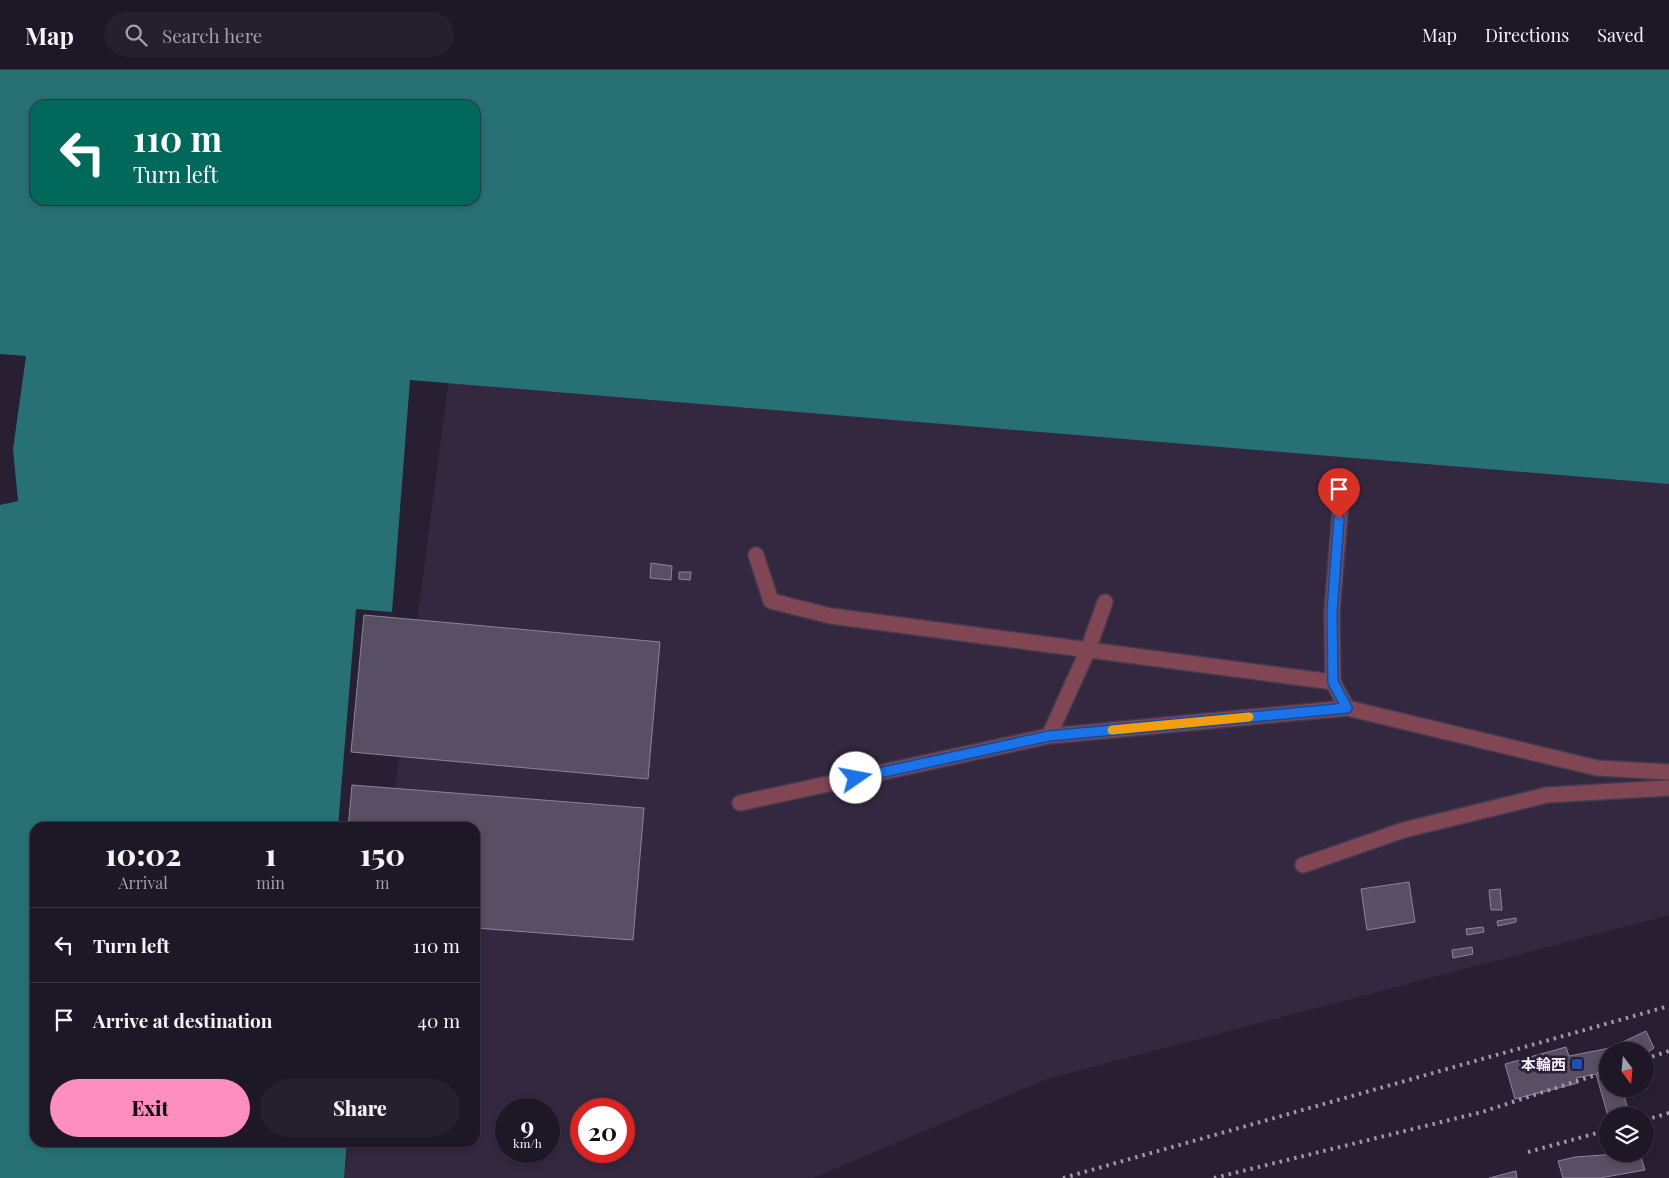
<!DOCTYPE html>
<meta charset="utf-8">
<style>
:root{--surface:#1e1726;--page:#26202e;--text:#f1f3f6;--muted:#a19fa7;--line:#3c3643;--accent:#fd8ebe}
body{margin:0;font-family:"Playfair Display","Noto Sans JP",serif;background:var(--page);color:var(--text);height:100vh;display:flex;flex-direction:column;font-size:19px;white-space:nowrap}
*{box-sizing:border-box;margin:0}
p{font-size:16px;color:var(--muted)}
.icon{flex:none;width:28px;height:28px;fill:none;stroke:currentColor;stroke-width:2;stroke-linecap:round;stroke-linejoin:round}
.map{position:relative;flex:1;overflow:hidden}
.sheet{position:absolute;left:30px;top:752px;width:450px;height:325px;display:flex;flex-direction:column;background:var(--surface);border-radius:15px;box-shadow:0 2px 8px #0003,0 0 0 1px var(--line)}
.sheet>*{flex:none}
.banner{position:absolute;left:30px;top:30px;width:450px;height:105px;border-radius:15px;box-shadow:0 2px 8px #0003,0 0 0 1px var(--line);background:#00695c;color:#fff;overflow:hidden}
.needle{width:32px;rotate:164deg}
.fabs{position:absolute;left:1599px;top:972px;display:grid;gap:10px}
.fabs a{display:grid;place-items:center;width:55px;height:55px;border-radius:50%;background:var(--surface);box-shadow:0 2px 8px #0003,0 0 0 1px var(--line);font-size:25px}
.speed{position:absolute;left:495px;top:1028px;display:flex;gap:10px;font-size:25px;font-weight:700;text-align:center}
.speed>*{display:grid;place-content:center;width:65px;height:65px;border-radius:50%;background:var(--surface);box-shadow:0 2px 8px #0003,0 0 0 1px var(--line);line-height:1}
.speed small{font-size:12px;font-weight:400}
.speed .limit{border:8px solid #d22;background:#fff;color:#111}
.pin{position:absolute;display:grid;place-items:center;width:42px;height:42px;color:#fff;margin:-51px -21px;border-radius:50% 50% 50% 0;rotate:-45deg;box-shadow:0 0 5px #0007}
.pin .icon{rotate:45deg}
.me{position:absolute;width:55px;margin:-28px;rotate:78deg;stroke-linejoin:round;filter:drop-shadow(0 0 4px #0008)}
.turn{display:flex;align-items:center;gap:18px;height:105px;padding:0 20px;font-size:22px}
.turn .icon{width:65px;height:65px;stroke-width:2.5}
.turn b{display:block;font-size:35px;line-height:42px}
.eta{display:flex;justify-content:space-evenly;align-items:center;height:85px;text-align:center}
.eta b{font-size:30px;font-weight:800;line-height:35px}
.primary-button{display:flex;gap:10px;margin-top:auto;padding:10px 20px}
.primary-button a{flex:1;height:58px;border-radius:30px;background:var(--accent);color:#111;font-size:20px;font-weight:800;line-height:58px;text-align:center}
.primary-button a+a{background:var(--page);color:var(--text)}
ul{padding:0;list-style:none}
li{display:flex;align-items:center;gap:15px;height:75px;padding:0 20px;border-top:1px solid var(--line)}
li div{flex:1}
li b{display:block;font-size:19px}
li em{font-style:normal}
header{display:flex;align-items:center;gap:30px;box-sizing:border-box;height:70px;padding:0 25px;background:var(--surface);border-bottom:1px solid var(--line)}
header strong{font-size:24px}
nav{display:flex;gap:28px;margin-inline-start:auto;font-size:18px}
.search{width:350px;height:45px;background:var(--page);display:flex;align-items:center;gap:12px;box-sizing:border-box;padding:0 18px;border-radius:28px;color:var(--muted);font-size:19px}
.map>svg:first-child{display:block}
.built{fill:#332840;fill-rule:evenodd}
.water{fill:#277175;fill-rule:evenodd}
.building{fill:#594f64;stroke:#8e839a}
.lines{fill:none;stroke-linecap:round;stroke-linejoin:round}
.lane-casing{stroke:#443c4e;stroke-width:18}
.lane{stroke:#814654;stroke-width:15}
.rail{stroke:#a099a9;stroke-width:4;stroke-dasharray:2.5 5;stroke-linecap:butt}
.route-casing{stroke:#114b97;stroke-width:12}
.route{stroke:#1a73e8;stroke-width:9}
.slow{stroke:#f59e0b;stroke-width:9}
.transit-dot{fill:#1a4fb4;stroke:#281f32;stroke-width:2}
.labels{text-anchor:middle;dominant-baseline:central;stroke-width:5;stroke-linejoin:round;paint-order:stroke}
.poi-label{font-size:15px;font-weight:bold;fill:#f3edfa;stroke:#281f32;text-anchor:end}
</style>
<header>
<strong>Map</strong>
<div class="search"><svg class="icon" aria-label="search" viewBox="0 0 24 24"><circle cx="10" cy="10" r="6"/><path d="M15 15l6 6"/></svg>Search here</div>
<nav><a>Map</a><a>Directions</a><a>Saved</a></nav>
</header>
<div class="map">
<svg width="1669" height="1108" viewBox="0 0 1669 1108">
<rect width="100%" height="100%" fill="#281f32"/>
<path class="built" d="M452,285L1669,393V845L1047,1009L813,1108H344L349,1073L475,1072V758L390,757ZM506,1039H549V1081H506ZM581,1039H624V1081H581Z"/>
<path class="water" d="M0,0H1669V414L410,310L392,542L356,539L338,757L35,758V1072L347,1073L344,1108H0V435L18,431L13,379L26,286L0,284ZM35,35H475V130H35Z"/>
<path class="building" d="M651,493L672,496L671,510L650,508Z
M679,502H691L690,510L679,509Z
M364,545L660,572L648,709L351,682Z
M352,715L644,738L633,870L475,858V758H348Z
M1409,812L1415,852L1367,860L1361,819Z
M1500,819L1502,840H1491L1489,820Z
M1516,848V852L1498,856L1497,851Z
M1483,857L1484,862L1467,865L1466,859Z
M1472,877L1473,884L1453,888L1452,880Z
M1646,961L1654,978L1645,984V981H1608V1019H1622L1630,1046H1608L1596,1004L1576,1008L1578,1013L1515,1029L1505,994L1566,977L1569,986L1610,978Z
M475,975H480L479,1006L475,1005Z
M1617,1084H1640L1645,1100L1600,1108H1563L1558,1091L1575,1087Z
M1516,1101L1517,1108H1489Z"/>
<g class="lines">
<defs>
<path id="lane" d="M756,485L771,531L831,546L1333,612L1347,638L1049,666
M1333,612L1332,542L1341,430
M1347,638L1597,698L1669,702
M740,733L1049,666L1088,580L1105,532
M1303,795L1404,760L1547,725L1669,718"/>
</defs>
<use href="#lane" class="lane-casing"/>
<use href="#lane" class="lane"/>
<path class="rail" d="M1645,989L1669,981
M1645,1050L1669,1043
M1528,1082L1608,1060
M1063,1108L1669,936
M1214,1108L1482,1042L1608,1001"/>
</g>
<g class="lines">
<defs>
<path id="route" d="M856,708L1049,666L1347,638L1333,612L1332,542L1339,449"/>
</defs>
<use href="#route" class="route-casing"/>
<use href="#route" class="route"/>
<path class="slow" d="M1112,660L1249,647"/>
</g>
<rect class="transit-dot" x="1571" y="988" width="12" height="12" rx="2.5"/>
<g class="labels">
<g class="poi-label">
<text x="1566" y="994">本輪西</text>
</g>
</g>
</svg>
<div class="fabs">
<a><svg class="needle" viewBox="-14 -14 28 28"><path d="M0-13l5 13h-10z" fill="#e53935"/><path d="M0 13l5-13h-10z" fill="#a19fa7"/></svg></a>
<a><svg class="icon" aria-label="layers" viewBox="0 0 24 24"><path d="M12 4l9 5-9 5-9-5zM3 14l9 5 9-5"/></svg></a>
</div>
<div class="speed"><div>9<small>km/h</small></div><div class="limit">20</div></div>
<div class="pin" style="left:1339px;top:449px;background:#d93025"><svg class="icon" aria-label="arrive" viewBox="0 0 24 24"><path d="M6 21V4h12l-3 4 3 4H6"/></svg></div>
<svg class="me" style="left:856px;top:708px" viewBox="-20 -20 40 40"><circle r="19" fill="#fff"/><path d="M0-13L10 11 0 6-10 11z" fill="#1a73e8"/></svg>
<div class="banner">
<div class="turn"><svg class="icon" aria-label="left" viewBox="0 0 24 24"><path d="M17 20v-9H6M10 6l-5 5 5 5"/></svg><div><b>110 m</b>Turn left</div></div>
</div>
<section class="sheet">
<div class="eta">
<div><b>10:02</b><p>Arrival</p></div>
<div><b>1</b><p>min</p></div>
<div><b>150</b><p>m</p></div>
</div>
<ul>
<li><svg class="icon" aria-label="left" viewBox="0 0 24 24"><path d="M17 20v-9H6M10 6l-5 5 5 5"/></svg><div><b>Turn left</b></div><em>110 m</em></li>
<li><svg class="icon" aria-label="arrive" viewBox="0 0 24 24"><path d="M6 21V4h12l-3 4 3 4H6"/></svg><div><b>Arrive at destination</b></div><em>40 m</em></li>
</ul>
<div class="primary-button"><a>Exit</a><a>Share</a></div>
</section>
</div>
